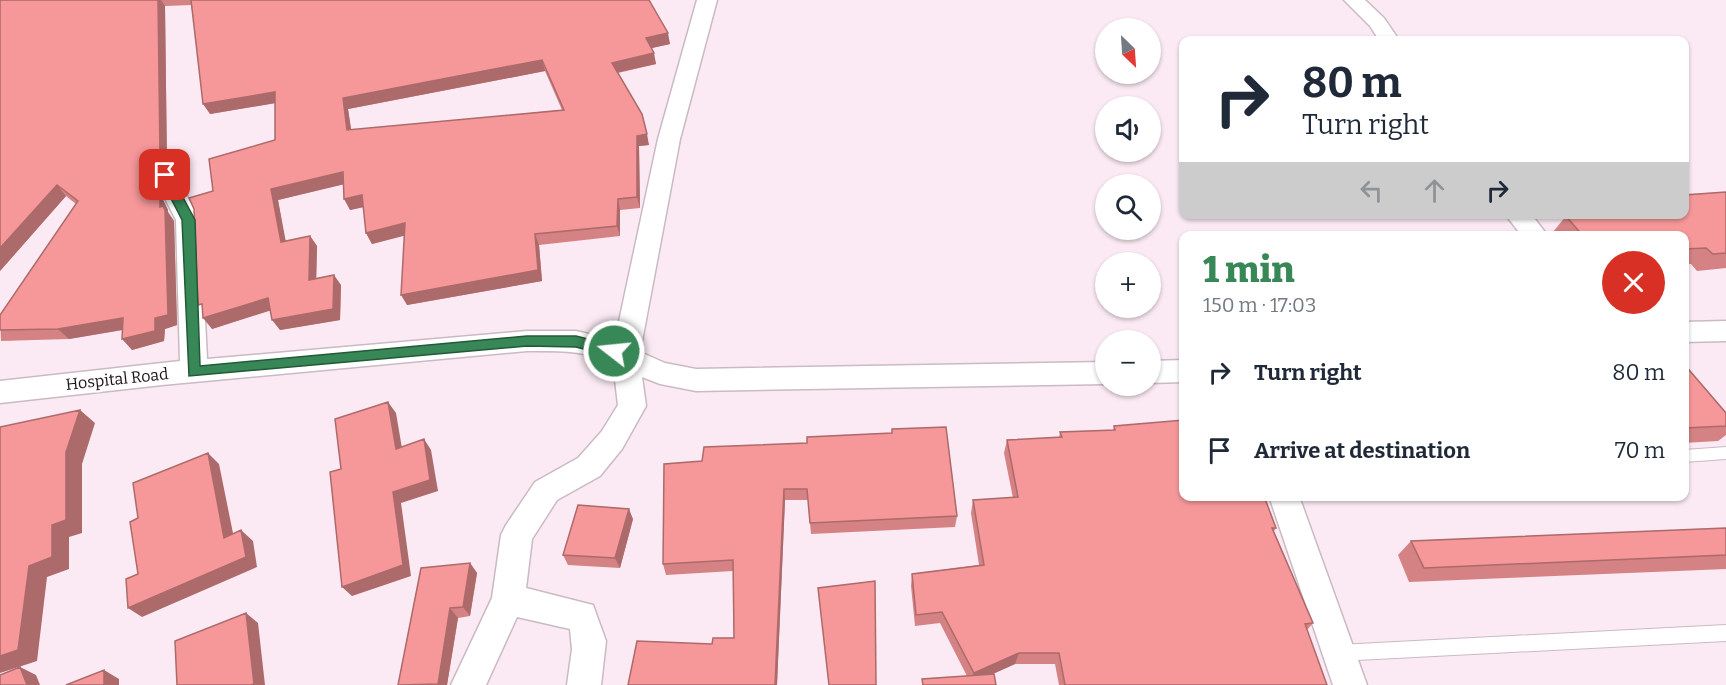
<!DOCTYPE html>
<meta charset="utf-8">
<style>
:root{--surface:#fff;--page:#f2f2f3;--text:#1f2937;--muted:#747a83;--accent:#388757}
body{margin:0;font-family:Bitter,serif;background:var(--page);color:var(--text);height:100vh;display:flex;flex-direction:column;font-size:22px;white-space:nowrap}
*{box-sizing:border-box;margin:0}
p{font-size:20px;color:var(--muted)}
.icon{flex:none;width:33px;height:33px;fill:none;stroke:currentColor;stroke-width:2;stroke-linecap:round;stroke-linejoin:round}
.map{position:relative;flex:1;overflow:hidden}
.side{position:absolute;left:1179px;top:231px;width:510px;height:270px;display:flex;flex-direction:column;background:var(--surface);border-radius:12px;box-shadow:0 2px 4px #0004}
.side>*{flex:none}
.guide{position:absolute;left:1179px;top:36px;width:510px;height:183px;border-radius:12px;box-shadow:0 2px 4px #0004;background:#fff;color:var(--text);overflow:hidden}
.needle{width:39px;rotate:155deg}
.controls{position:absolute;left:1095px;top:18px;display:grid;gap:12px}
.controls a{display:grid;place-items:center;width:66px;height:66px;border-radius:50%;background:var(--surface);box-shadow:0 2px 4px #0004;font-size:30px}
.pin{position:absolute;display:grid;place-items:center;width:51px;height:51px;color:#fff;margin:-26px;border-radius:12px;box-shadow:0 3px 9px #0006}
.me{position:absolute;width:66px;margin:-33px;rotate:286deg;stroke-linejoin:round;filter:drop-shadow(0 0 4px #0008)}
.turn{display:flex;align-items:center;gap:21px;height:126px;padding:0 24px;font-size:27px}
.turn .icon{width:78px;height:78px;stroke-width:2.5}
.turn b{display:block;font-size:42px;line-height:51px}
.lanes{display:flex;align-items:center;height:57px;padding:0 24px;background:#0003;justify-content:center;gap:30px;direction:ltr}
.lanes .off{opacity:.35}
.round{display:grid;place-items:center;flex:none;width:63px;height:63px;border-radius:32px;background:var(--page)}
.summary{display:flex;align-items:center;justify-content:space-between;height:102px;padding:0 24px}
h1{font-size:36px;font-weight:800;line-height:45px;color:var(--accent)}
ul{padding:0;list-style:none}
li{display:flex;align-items:center;gap:18px;height:78px;padding:0 24px}
li div{flex:1}
li b{display:block;font-size:22px}
li em{font-style:normal}
.map>svg:first-child{display:block}
.lines{fill:none;stroke-linecap:round;stroke-linejoin:round}
.service-casing{stroke:#cabac2;stroke-width:2}
.minor-casing{stroke:#cabac2;stroke-width:3}
.service{fill:#fff;fill-rule:evenodd}
.minor{fill:#fff;fill-rule:evenodd}
.wall{fill:#d48284;fill-rule:evenodd}
.shaded-wall{fill:#ac6a6b}
.building{fill:#f69799;stroke:#ac6a6b;stroke-width:1.5;fill-rule:evenodd}
.route{fill:#388757;stroke:#245839;stroke-width:1.5}
.labels{text-anchor:middle;dominant-baseline:central;stroke-width:4.5;stroke-linejoin:round;paint-order:stroke}
.street-label{font-size:16px;fill:#191417;stroke:#fffcfd}
</style>
<div class="map">
<svg width="1726" height="685" viewBox="0 0 1726 685">
<rect width="100%" height="100%" fill="#fbeaf3"/>
<g class="lines">
<defs>
<path id="service" d="M1726,447V459L1684,462V450Z
M1726,625V641L1338,661L1332,659L1329,653L1332,647L1338,645Z"/>
<path id="minor" d="M697,0H717L680,139L640,352L665,363L696,369L1106,362V384L696,391L660,384L642,377L646,406L622,449L600,476L557,500L532,539L526,588L593,605L606,641L601,685H567L572,649L570,629L517,617L486,685H451L492,598L501,535L506,525L535,482L578,458L602,431L618,405L613,363C585,350 558,351 527,351L162,385L0,403V381L180,361L176,220L153,175L157,170L165,167L173,170L200,220L207,359L527,331H576L615,340L658,139Z
M1344,0H1365L1384,18L1399,40H1379L1370,26Z
M1505,214H1531L1548,236H1522Z
M1726,321V341L1684,342V322Z
M1184,360V382L1150,383V361Z
M1269,496H1299L1367,685H1333Z"/>
</defs>
<use href="#service" class="service-casing"/>
<use href="#minor" class="minor-casing"/>
<use href="#service" class="service"/>
<use href="#minor" class="minor"/>
</g>
<path class="wall" d="M0,0H649L670,44L651,48L656,64L618,73L649,145L639,146L640,208L620,210V236L539,245L542,281L407,305L405,235L372,244L366,233L364,207L350,210L344,184L278,200L285,241L310,236L317,246L316,279L341,285L340,320L280,330L270,310L212,329L213,191L275,140V103L210,114L191,5L165,6L167,166L156,168L151,176L168,210V212L174,221L177,325L165,329L164,341L132,350L123,330L69,339L1,341L0,315L76,204L66,196L0,271ZM545,71L562,110L351,130L348,109Z
M1726,192V268L1697,271L1691,264H1684V236H1556L1553,232L1566,216L1569,214H1684Z
M1684,364L1726,413V435L1718,441L1684,443Z
M1114,426L1276,528L1274,531L1313,623L1307,630L1327,685H1059L1055,664H1015L992,674L996,685H922V679L967,676L940,623L915,626L911,586L912,574L979,565L971,513L973,500L1013,498L1004,453L1007,440L1059,438L1060,432L1113,430Z
M702,461L957,516L955,527L811,534L808,500H785L777,685L712,644L734,638L733,571L666,575L663,564Z
M633,519L620,568L568,565L563,555Z
M1726,528V569L1409,582L1398,555L1411,541Z
M470,563L477,573L470,616L458,618L447,685H398Z"/>
<path class="shaded-wall" d="M158,0H161L165,6L167,166L156,168L151,176L168,210V212L174,221L177,325L165,329L164,341L132,350L122,339L160,207L143,165Z
M668,33L670,44L648,49L646,38Z
M654,53L656,64L615,73L612,63Z
M542,60L545,71L348,109L353,141L347,130L343,98Z
M275,92L282,102L210,114L203,104Z
M647,134L649,145L639,146L640,208L637,197V136Z
M343,172L349,183L278,200L288,253L281,242L271,189Z
M57,185L66,196L0,271V248Z
M362,195L368,206L350,210L344,199Z
M618,199L620,210V236L617,226Z
M405,223L411,234L372,244L366,233Z
M535,234L539,245L542,281L407,305L401,295Z
M310,236L317,246L316,291L309,280Z
M334,275L341,285L340,320L280,330L272,320Z
M268,298L275,309L212,329L203,318Z
M123,318L133,328L69,339L58,329Z
M388,402L396,413L404,460L396,449Z
M80,410L95,423L82,464V533L69,537V569L47,577L37,661L0,673V656L29,566L52,525L66,452Z
M424,439L431,450L438,491L401,503L411,576L352,596L342,587L393,492Z
M208,453L219,464L236,548L224,538Z
M784,489L785,500L777,685H775Z
M629,509L633,519L620,568L615,558Z
M241,530L253,541L257,567L142,617L128,608Z
M470,563L477,573L470,616L463,607Z
M450,608L458,618L447,685H439L438,684Z
M246,613L258,623L265,685H251Z
M1019,653L1015,664L971,684L974,673Z
M20,667L36,675L40,685H27Z
M104,670L119,679V685H104Z"/>
<path class="building" d="M0,0H158L160,155L148,157L143,165L160,199V207L163,206L165,210L168,315L155,318V331L122,339L123,318L58,329L0,330V315L78,201L57,185L0,248Z
M191,0H649L668,33L646,38L654,53L612,63L642,114L647,134L637,136V197L618,199L617,226L535,234L538,270L401,295L405,223L366,233L362,195L344,199L343,172L271,189L281,242L310,236L309,280L334,275L333,309L272,320L268,298L203,318L202,304L198,305L194,209L189,198L213,191L209,159L275,140V92L203,104ZM542,60L564,110L347,130L343,98Z
M1726,192V253L1713,254L1706,248L1684,249V236H1583L1566,216L1577,214H1684V195Z
M1684,364L1726,413V426L1684,428Z
M388,402L396,449L424,439L430,480L393,492L403,565L342,587L330,472L341,469L335,419Z
M80,410L66,452V520L52,525V557L29,566L18,650L0,656V427Z
M1184,420V496H1264L1276,528H1272L1313,623L1305,624L1327,685H1065L1059,653H1019L974,673L942,612L916,615L912,574L984,565L973,500L1018,497L1007,440L1062,437L1060,432L1115,430L1114,426Z
M946,427L957,516L810,523L807,489H784L775,685H628L637,641L712,644L713,638H734L733,560L663,564L664,464L702,461L704,447L807,443V437L892,433V429Z
M208,453L224,538L241,530L246,557L128,608L126,579L138,574L130,522L138,518L133,483Z
M578,505L629,509L615,558L563,555Z
M1726,528V555L1424,568L1411,541Z
M470,563L463,607L450,608L438,684L398,685L421,568Z
M875,581L876,685H829L818,588Z
M246,613L254,684L251,685H177L175,641Z
M20,667L27,685H0V675Z
M104,670V685H66Z
M994,674L996,685H923L922,679Z"/>
<path class="route" d="M165,171L171,175L195,220L200,366L527,336H576L619,347L621,351L614,357L576,347L527,346L189,376L182,220L159,175Z"/>
<g class="labels">
<g class="street-label">
<text transform="translate(117 379) rotate(-6)">Hospital Road</text>
</g>
</g>
</svg>
<div class="controls">
<a><svg class="needle" viewBox="-14 -14 28 28"><path d="M0-13l5 13h-10z" fill="#e53935"/><path d="M0 13l5-13h-10z" fill="#747a83"/></svg></a>
<a><svg class="icon" aria-label="sound" viewBox="0 0 24 24"><path d="M4 9h4l5-4v14l-5-4H4zM17 9q2 3 0 6"/></svg></a>
<a><svg class="icon" aria-label="search" viewBox="0 0 24 24"><circle cx="10" cy="10" r="6"/><path d="M15 15l6 6"/></svg></a>
<a>+</a>
<a>−</a>
</div>
<div class="pin" style="left:165px;top:175px;background:#d93025"><svg class="icon" aria-label="arrive" viewBox="0 0 24 24"><path d="M6 21V4h12l-3 4 3 4H6"/></svg></div>
<svg class="me" style="left:614px;top:351px" viewBox="-20 -20 40 40"><circle r="17" fill="#388757" stroke="#fff" stroke-width="3"/><path d="M0-11L8 9 0 5-8 9z" fill="#fff"/></svg>
<div class="guide">
<div class="turn"><svg class="icon" aria-label="right" viewBox="0 0 24 24"><path d="M7 20v-9h11M14 6l5 5-5 5"/></svg><div><b>80 m</b>Turn right</div></div>
<div class="lanes"><svg class="icon off" aria-label="left" viewBox="0 0 24 24"><path d="M17 20v-9H6M10 6l-5 5 5 5"/></svg><svg class="icon off" aria-label="ahead" viewBox="0 0 24 24"><path d="M12 20V5M6 11l6-6 6 6"/></svg><svg class="icon" aria-label="right" viewBox="0 0 24 24"><path d="M7 20v-9h11M14 6l5 5-5 5"/></svg></div>
</div>
<section class="side">
<div class="summary"><div><h1>1 min</h1><p>150 m · 17:03</p></div><a class="round" style="background:#d93025;color:#fff"><svg class="icon" aria-label="close" viewBox="0 0 24 24"><path d="M6 6l12 12M18 6L6 18"/></svg></a></div>
<ul>
<li><svg class="icon" aria-label="right" viewBox="0 0 24 24"><path d="M7 20v-9h11M14 6l5 5-5 5"/></svg><div><b>Turn right</b></div><em>80 m</em></li>
<li><svg class="icon" aria-label="arrive" viewBox="0 0 24 24"><path d="M6 21V4h12l-3 4 3 4H6"/></svg><div><b>Arrive at destination</b></div><em>70 m</em></li>
</ul>
</section>
</div>
